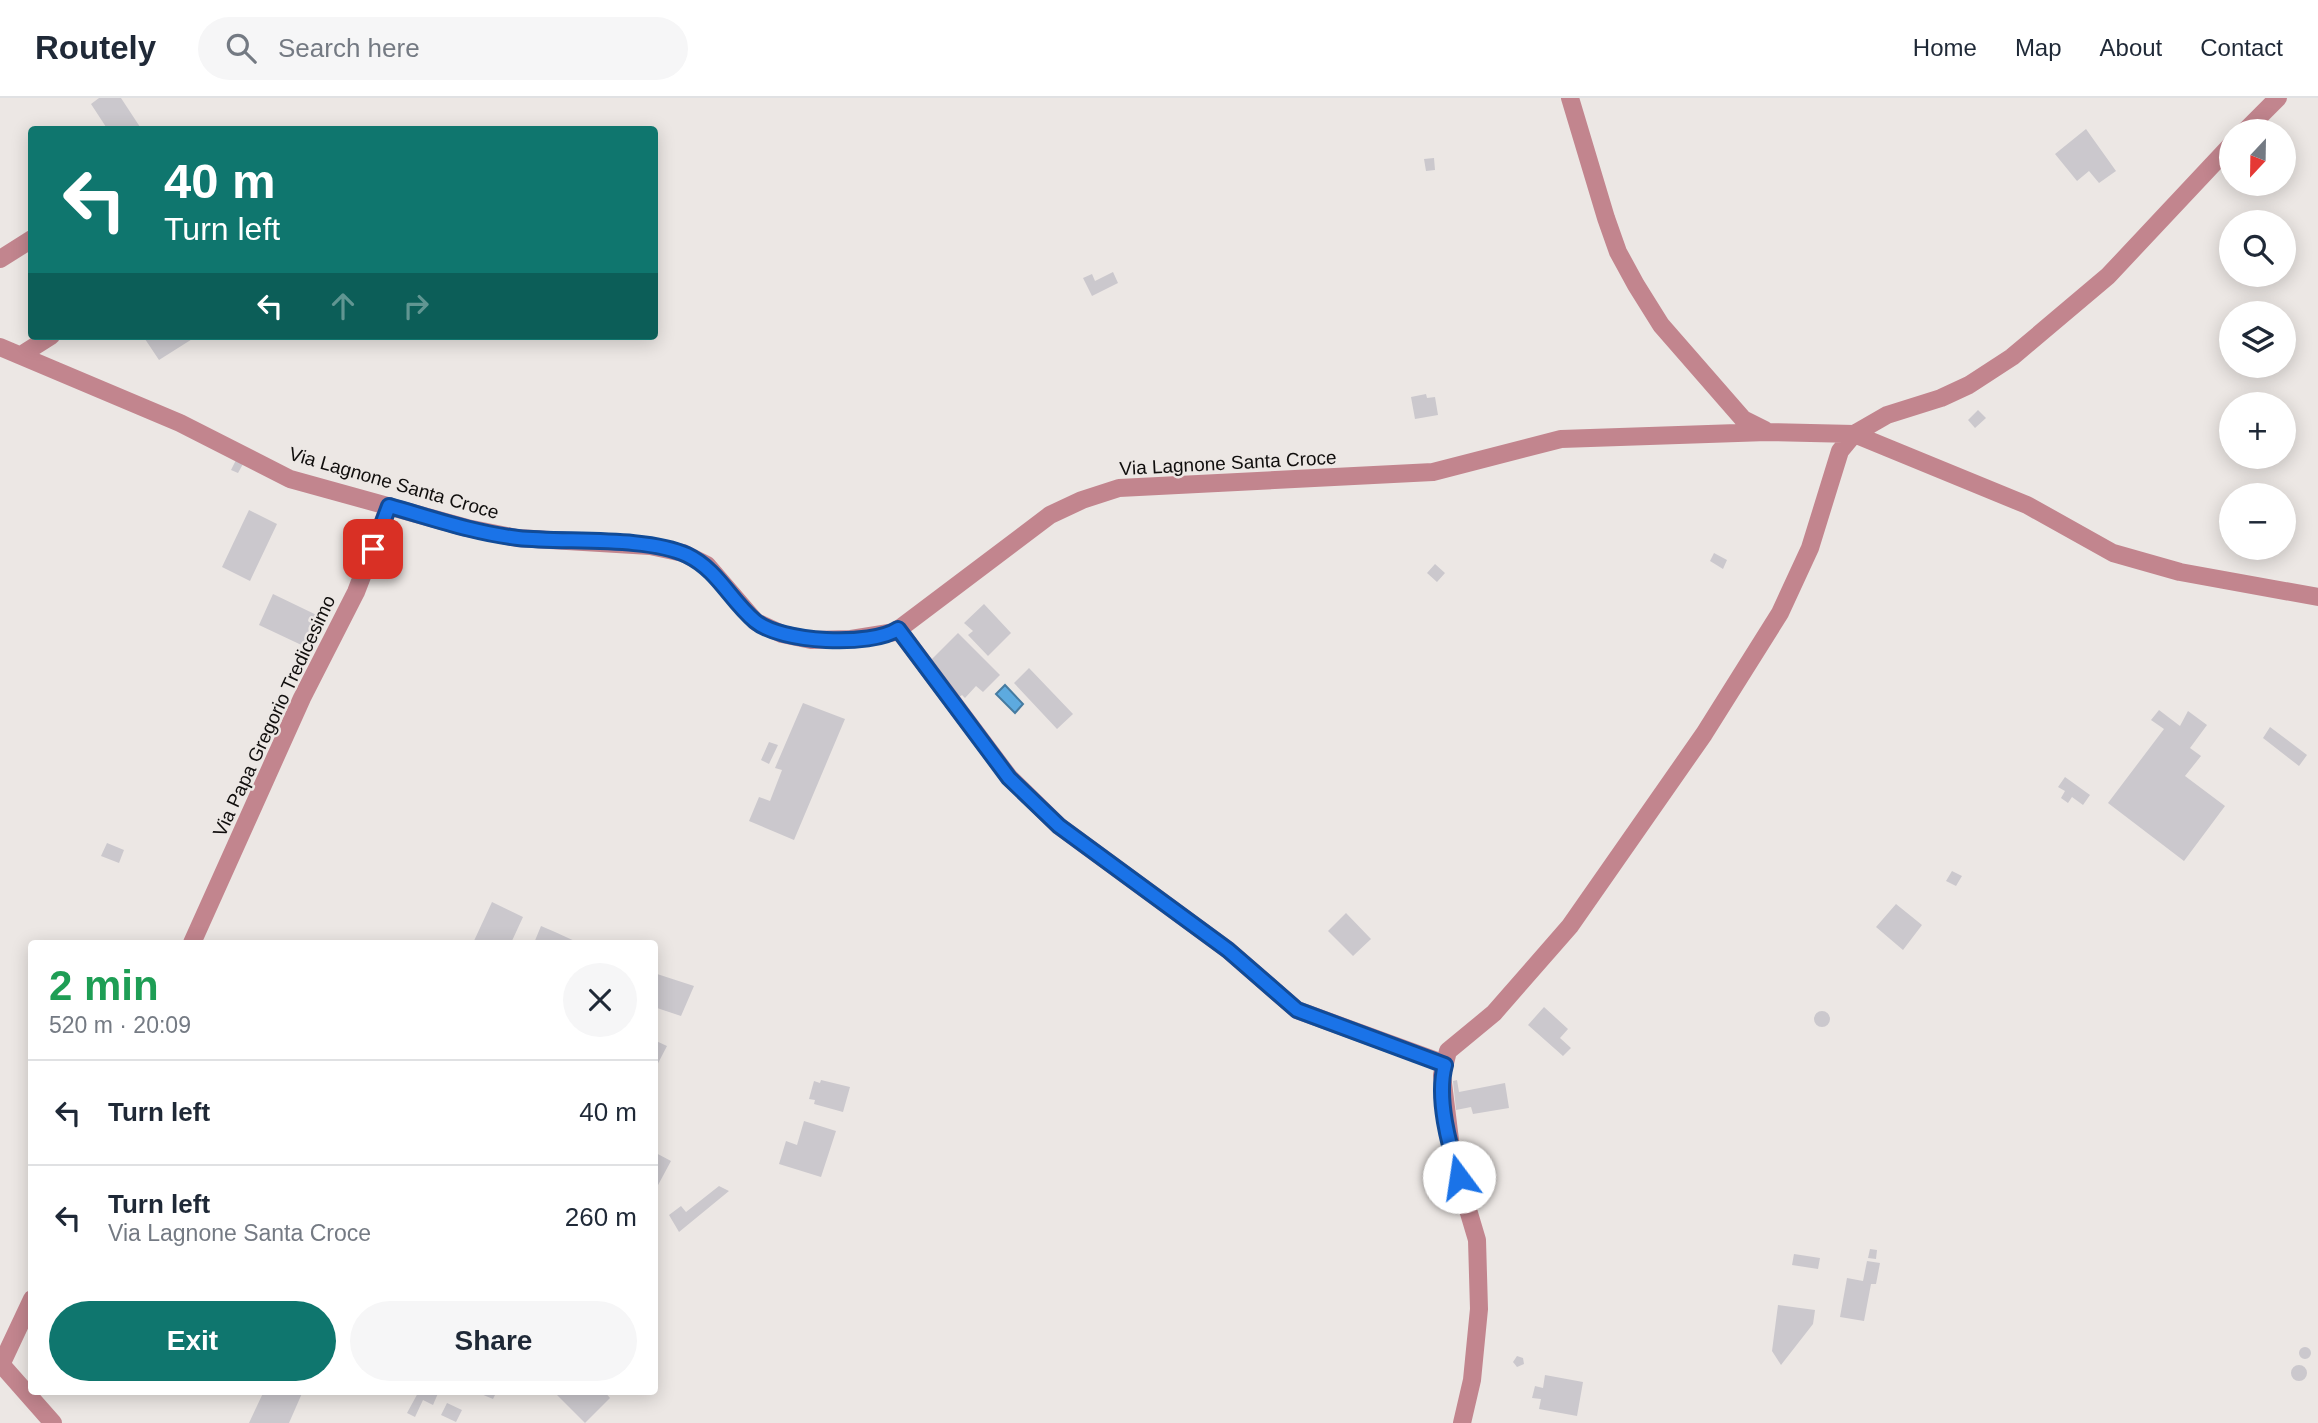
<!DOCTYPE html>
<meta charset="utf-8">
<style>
:root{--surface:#fff;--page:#f6f6f7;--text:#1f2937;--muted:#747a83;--line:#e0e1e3;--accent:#0f766e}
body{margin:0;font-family:Helvetica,sans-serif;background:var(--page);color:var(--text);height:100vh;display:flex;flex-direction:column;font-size:26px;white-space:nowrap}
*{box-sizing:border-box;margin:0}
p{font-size:23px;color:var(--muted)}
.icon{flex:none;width:38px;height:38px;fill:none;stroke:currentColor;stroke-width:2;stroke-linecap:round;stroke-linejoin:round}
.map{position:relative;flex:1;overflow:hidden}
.drawer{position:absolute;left:28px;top:842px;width:630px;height:455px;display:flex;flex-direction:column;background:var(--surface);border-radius:7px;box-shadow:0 4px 18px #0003}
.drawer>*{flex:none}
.hud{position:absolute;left:28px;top:28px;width:630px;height:214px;border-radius:7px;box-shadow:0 4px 18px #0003;background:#0f766e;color:#fff;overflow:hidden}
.needle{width:46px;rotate:202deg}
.controls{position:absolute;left:2219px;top:21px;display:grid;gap:14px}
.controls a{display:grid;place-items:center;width:77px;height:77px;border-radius:50%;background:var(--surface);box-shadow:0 4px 18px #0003;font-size:35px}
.pin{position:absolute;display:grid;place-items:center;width:60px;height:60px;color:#fff;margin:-30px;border-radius:14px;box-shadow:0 4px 10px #0006}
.me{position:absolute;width:77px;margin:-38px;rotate:346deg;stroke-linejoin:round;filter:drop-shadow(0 0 5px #0008)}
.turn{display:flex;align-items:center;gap:24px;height:147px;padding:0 21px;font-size:32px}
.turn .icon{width:91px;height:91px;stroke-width:2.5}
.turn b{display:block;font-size:49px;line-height:60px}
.lanes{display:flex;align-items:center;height:66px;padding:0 21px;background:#0003;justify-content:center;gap:35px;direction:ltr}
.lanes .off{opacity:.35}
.round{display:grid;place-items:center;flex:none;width:74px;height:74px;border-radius:37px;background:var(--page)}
.summary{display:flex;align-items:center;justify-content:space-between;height:119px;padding:0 21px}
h1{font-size:42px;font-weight:600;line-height:52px;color:#1e9e55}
.cta{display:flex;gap:14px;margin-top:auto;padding:14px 21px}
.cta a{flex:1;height:80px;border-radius:42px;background:var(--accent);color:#fff;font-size:28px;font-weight:600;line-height:80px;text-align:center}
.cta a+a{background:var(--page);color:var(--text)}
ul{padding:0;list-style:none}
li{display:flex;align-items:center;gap:21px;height:105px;padding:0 21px;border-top:2px solid var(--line)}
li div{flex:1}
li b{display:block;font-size:26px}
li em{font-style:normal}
header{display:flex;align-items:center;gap:42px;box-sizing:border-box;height:98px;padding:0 35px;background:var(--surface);border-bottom:2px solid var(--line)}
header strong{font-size:33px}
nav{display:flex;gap:38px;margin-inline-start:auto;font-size:24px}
.search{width:490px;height:63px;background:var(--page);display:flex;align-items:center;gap:18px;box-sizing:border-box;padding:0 24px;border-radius:38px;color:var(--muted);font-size:26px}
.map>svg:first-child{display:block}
.water{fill:#5daadf;stroke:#467ba0;stroke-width:2}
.building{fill:#cbc8cd}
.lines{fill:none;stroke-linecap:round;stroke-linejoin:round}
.minor{stroke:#c2858e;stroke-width:18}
.route-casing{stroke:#114b97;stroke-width:18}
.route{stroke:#1a73e8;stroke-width:12}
.labels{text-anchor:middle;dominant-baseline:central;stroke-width:5;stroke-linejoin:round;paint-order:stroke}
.street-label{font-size:19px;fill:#100e0d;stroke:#ece7e4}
</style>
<header>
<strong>Routely</strong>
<div class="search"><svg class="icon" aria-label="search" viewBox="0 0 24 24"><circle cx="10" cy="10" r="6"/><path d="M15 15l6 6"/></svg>Search here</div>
<nav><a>Home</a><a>Map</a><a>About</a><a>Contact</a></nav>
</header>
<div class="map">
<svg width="2318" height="1325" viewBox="0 0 2318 1325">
<rect width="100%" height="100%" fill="#ece7e4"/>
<path class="water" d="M1005,587L1023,606L1015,615L996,596Z"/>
<path class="building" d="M99,0H121L142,32H108L91,6Z
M2086,31L2116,73L2099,85L2089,73L2077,83L2055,56Z
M1434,60L1435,72L1426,73L1424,61Z
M1113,174L1118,185L1092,198L1083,180L1092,176L1095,183Z
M143,238H197L159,262Z
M1426,296L1427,300L1435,299L1438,317L1415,321L1411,299Z
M1978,312L1986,320L1975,330L1968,322Z
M236,362L243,366L238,375L231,372Z
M249,412L277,426L250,483L222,469Z
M1714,455L1727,462L1723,471L1710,463Z
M1435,466L1445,475L1437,484L1427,475Z
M273,496L327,522L312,552L259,527Z
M984,506L1011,535L988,558L968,537L973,533L964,525Z
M958,535L1000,577L983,594L976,588L965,600L962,597L958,600L930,563Z
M1029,570L1073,616L1057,631L1014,585Z
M803,605L845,621L794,742L749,723L759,699L770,703L782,672L775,670Z
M2159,612L2180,628L2188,613L2207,627L2190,650L2201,658L2185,678L2225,708L2184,763L2108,705L2164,631L2151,622Z
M2270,629L2307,657L2299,668L2263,640Z
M769,644L778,647L769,666L761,662Z
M2065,679L2090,697L2083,707L2072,699L2068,705L2061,700L2065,693L2058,689Z
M107,745L124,752L119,765L101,758Z
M1952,773L1962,778L1956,788L1946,783Z
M492,804L523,819L511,845H473Z
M1896,806L1922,827L1903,852L1876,829Z
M1346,815L1371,841L1353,858L1328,833Z
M541,828L555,834L579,845H534Z
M654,875L694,888L681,918L654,909Z
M1544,909L1568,931L1560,940L1571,950L1563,958L1528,927Z
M1814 921a8 8 0 1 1 16 0a8 8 0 1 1-16 0Z
M654,942L667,948L654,973Z
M821,982L850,989L843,1014L814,1006L815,1002L809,1001L814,983L820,985Z
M1457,982L1459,994L1505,985L1509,1010L1473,1016L1471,1009L1456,1012L1453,983Z
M804,1023L836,1033L821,1079L779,1066L786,1043L797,1047Z
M654,1054L671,1063L657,1089L654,1088Z
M719,1088L729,1093L679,1134L669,1117L681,1108L686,1114Z
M1870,1151L1877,1152L1876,1161L1868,1160Z
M1794,1156L1820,1160L1818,1171L1792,1167Z
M1867,1163L1880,1165L1876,1186H1871L1864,1223L1840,1219L1847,1180L1863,1183Z
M1778,1207L1815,1212L1813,1226L1781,1267L1772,1253Z
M2299 1255a6 6 0 1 1 12 0a6 6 0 1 1-12 0Z
M1517,1258L1523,1260L1524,1266L1517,1269L1513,1264Z
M2291 1275a8 8 0 1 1 16 0a8 8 0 1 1-16 0Z
M1545,1277L1583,1284L1577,1318L1539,1311L1541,1301L1532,1300L1535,1288L1543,1290Z
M264,1293H303L289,1325H249Z
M419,1293H439L433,1307L423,1302L415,1319L407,1315Z
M474,1293H497L493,1301Z
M561,1293H604L610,1300L585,1325L557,1297Z
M447,1305L462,1312L456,1324L441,1317Z"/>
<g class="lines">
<path class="minor" d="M1570,0L1606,120L1618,154L1636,187L1661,227L1743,321L1765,332
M2245,33L2278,0
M0,161L32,141
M0,249L180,325L290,381L467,430L517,440L650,448L683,455L707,467L756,524L782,536L811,542L851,541L895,534L1050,417L1082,402L1119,390L1433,374L1561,341L1767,334L1854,336L2027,407L2113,455L2180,474L2318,499
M21,257L51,238
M898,531L1009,679L1059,728L1228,852L1297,912L1445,966
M192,845L302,600L356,494L389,408
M0,1265L53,1325
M1,1267L32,1201
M1462,1325L1472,1282L1479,1211L1477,1142L1452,1058L1442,977L1448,953L1494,915L1570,828L1704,636L1780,515L1810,450L1840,353L1854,336L1887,317L1941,300L1969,287L2012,259L2108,178L2231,47"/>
</g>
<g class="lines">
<defs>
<path id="route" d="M373,451L389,408C432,420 474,435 518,440C565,445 646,438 687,457C718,472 730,502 755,523C781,545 871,549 898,531L1009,680L1059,728L1228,852L1297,912L1445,967C1436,1000 1449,1047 1459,1079"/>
</defs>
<use href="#route" class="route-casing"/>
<use href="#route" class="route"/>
</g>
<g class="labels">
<g class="street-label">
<text transform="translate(1228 365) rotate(-3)">Via Lagnone Santa Croce</text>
<text transform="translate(394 385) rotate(16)">Via Lagnone Santa Croce</text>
<text transform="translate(274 618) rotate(-65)">Via Papa Gregorio Tredicesimo</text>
</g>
</g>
</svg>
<div class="controls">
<a><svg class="needle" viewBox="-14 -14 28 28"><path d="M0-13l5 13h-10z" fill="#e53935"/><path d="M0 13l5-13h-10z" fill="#747a83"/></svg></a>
<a><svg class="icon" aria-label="search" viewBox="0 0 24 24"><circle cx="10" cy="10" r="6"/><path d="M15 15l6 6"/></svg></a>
<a><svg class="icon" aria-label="layers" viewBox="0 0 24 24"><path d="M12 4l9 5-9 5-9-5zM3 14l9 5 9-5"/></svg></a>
<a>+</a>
<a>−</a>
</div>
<div class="pin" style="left:373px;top:451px;background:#d93025"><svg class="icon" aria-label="arrive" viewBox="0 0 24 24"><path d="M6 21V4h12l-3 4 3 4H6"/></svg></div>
<svg class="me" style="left:1459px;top:1079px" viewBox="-20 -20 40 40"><circle r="19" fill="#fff"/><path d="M0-13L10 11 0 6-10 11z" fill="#1a73e8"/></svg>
<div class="hud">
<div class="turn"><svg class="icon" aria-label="left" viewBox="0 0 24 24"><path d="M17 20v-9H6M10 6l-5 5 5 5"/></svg><div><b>40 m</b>Turn left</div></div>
<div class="lanes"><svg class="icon" aria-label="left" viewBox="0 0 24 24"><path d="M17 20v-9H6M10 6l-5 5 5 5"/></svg><svg class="icon off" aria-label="ahead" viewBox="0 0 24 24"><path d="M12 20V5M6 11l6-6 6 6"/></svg><svg class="icon off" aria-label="right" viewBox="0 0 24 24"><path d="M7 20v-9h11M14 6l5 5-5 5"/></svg></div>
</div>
<section class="drawer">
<div class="summary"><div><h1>2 min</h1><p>520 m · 20:09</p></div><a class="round"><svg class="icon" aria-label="close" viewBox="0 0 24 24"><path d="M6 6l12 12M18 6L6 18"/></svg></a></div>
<ul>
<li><svg class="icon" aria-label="left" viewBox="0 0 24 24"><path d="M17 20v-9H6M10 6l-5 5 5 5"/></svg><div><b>Turn left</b></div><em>40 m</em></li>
<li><svg class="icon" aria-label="left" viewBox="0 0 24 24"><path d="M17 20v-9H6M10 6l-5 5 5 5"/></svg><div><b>Turn left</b><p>Via Lagnone Santa Croce</p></div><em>260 m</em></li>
</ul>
<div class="cta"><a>Exit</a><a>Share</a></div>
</section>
</div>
